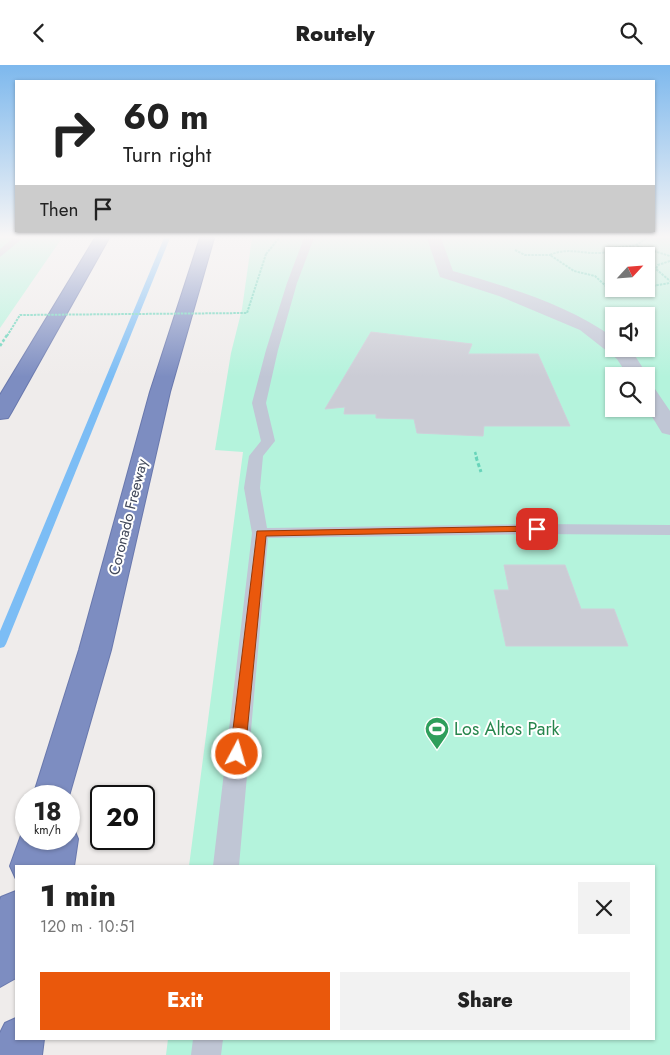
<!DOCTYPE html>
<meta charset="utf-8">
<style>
:root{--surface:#fff;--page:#f2f2f2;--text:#222;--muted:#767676;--accent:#ea580c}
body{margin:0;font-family:Jost,sans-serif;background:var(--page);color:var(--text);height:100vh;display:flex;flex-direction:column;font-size:19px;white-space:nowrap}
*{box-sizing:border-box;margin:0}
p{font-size:16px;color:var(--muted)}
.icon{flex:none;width:28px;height:28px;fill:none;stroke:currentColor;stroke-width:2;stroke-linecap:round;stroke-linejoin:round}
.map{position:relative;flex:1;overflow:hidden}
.sheet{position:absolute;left:15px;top:800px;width:640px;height:175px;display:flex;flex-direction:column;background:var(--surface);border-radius:0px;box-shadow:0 1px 4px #0004}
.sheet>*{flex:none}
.banner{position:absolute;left:15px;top:15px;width:640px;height:152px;border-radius:0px;box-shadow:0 1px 4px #0004;background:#fff;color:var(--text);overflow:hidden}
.needle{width:32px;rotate:64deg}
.buttons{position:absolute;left:605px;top:182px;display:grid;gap:10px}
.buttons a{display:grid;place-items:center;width:50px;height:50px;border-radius:0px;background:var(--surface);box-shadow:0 1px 4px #0004;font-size:25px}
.speed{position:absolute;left:15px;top:720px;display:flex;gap:10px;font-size:25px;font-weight:700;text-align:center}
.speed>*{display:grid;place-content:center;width:65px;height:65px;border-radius:50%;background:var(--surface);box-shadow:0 1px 4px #0004;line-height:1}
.speed small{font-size:12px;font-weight:400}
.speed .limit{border:2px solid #111;border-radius:8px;background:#fff;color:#111}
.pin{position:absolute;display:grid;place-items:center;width:42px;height:42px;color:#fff;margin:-21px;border-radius:10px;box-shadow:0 2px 8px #0006}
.me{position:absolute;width:55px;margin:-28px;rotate:6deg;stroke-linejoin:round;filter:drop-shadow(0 0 4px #0008)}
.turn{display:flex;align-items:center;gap:18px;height:105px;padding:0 25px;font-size:22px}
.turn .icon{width:65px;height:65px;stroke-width:2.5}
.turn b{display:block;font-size:35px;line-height:42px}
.then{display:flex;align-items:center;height:48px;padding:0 25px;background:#0003;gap:10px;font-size:19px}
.round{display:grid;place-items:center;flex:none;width:52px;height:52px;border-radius:0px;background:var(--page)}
.summary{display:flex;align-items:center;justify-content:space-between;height:85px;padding:0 25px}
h1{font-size:30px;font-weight:800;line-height:38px}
.action{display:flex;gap:10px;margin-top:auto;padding:10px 25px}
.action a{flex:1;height:58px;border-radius:0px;background:var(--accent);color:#fff;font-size:20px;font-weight:800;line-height:58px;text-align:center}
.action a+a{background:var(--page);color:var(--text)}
header{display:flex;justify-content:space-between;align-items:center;height:65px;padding:0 25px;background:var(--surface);font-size:22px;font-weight:800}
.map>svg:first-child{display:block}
.green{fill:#b4f3dc;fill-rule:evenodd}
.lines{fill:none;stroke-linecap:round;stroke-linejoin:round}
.stream{fill:#7cbdf5;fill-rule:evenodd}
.building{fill:#cbccd5;stroke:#cfcfd9}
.highway-casing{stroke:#6978ad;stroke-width:2}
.path-far2{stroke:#68d4ba;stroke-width:2;stroke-dasharray:2.5 1;stroke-linecap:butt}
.path-far1{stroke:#68d4ba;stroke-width:2.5;stroke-dasharray:3 2;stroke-linecap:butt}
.path{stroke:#68d4ba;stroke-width:3;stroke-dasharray:4 2.5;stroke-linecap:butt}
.lane{fill:#c0c6d5;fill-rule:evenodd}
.street{fill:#c0c6d5;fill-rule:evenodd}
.highway{fill:#7d8dc1;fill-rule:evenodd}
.path-bridge-far1{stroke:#68d4ba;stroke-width:2;stroke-dasharray:2.5 1;stroke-linecap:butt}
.path-bridge{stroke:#68d4ba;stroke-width:2.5;stroke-dasharray:3 2;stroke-linecap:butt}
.route{fill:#ea580c;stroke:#983908}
.labels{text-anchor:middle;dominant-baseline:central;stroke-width:4;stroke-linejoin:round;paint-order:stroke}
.street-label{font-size:15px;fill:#42495b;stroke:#fff}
.near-leisure-label{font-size:18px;fill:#27864d;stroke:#fff;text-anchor:start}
</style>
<header><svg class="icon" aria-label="back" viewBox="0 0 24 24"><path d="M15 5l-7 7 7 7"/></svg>Routely<svg class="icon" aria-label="search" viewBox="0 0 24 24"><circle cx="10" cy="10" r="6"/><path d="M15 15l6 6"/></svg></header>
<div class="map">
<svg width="670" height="990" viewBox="0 0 670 990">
<rect width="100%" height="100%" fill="#efeceb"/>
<path class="green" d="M0,173H62L0,263Z
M252,173H670V990H166L168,974H654V801H189L243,387L215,385L231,288L242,244ZM614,191H646V224H614ZM614,251H646V284H614ZM614,311H646V344H614Z"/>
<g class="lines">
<path class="stream" d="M164,173H170L6,579L4,582L0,583V566Z"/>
</g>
<path class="building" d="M371,267L472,279L468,289H538L570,361H484L483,371L417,368L414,354L376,353V349H344L345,342L325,344Z
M504,500H565L581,544H614L628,581H506L494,525H509Z"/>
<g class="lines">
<defs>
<path id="highway" d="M95,173H109L11,348L8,353L0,354V330Z
M200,173H214L170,327L111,585L69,731H33L79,585L150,327Z
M69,760L73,762L78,774L74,801H16V814L10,801L24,762L26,761V774H69Z
M16,826V913L0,922V835L1,832Z
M16,953V974H44L42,990H0V968L5,958Z"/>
</defs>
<use href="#highway" class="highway-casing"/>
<path class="path-far2" d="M637,181L670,191
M515,185L525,190H550
M266,189L279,173
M670,196L658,200L656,204L670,216
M646,222L670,218
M634,224H609L595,211L574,206L550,190C567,182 582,189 600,188C607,188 611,183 618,182C633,180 633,184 646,173"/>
<path class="path-far1" d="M475,387L477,393"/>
<path class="path" d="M476,392L481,407"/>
<path class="lane" d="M13,173H23L0,192V184Z
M304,173H314L297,218L278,285L266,338L275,376L263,391L260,423L267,463L537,459L670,460V470L537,469L268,473L239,801H213L252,468L244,423L249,391L261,376L252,338L266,285L287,218Z
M193,974H223L221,990H191Z"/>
<path class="street" d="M427,173H441L453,206C508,222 567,239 614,273V284H629L632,286L648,311L646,314V311H628L617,294L580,265L499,231L440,212Z
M646,319L653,321L670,346V370L662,368L646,342Z"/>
<use href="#highway" class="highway"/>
<path class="path-bridge-far1" d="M7,271L20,250L247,248L266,189"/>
<path class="path-bridge" d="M0,281L7,270"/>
</g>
<linearGradient id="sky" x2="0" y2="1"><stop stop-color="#7db8ed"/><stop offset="0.55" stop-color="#f8f6f6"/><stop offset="1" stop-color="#f8f6f6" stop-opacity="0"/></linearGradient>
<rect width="670" height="312" fill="url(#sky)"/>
<path class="route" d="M537,461L541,462L543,464L541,466L266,471L245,689L243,693L237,695L232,693L230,689L257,466Z"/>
<defs>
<symbol id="stadium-pin" viewBox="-11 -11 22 30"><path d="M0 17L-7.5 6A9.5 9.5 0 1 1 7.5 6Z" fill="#2e9e5b" stroke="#fff"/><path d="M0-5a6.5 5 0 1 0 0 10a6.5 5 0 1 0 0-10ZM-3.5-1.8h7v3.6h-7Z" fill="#fff"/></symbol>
</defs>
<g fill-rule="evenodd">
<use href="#stadium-pin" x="423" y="650" width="28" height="38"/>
</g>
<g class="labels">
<g class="street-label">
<text transform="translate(128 452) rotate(-76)">Coronado Freeway</text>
</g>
<g class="near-leisure-label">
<text x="454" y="664">Los Altos Park</text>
</g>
</g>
</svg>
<div class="buttons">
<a><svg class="needle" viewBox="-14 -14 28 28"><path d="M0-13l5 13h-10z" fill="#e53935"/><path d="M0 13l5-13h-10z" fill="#767676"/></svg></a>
<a><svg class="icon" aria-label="sound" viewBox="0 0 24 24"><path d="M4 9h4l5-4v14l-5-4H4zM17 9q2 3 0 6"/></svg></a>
<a><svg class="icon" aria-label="search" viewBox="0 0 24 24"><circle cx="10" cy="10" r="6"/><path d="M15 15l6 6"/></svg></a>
</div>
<div class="speed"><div>18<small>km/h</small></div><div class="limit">20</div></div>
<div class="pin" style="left:537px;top:464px;background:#d93025"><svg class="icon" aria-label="arrive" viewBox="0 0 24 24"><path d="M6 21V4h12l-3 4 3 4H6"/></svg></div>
<svg class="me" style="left:237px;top:689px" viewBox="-20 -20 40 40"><circle r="17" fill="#ea580c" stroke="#fff" stroke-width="3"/><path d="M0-11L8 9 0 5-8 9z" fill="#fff"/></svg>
<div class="banner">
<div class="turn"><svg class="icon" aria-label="right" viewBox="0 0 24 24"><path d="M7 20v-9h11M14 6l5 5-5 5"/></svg><div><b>60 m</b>Turn right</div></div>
<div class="then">Then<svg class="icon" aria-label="arrive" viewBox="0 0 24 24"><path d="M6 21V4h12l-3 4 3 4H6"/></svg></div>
</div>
<section class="sheet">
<div class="summary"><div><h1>1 min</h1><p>120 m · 10:51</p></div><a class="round"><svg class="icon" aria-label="close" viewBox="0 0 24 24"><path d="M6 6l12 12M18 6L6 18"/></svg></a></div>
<div class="action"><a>Exit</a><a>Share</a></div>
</section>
</div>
